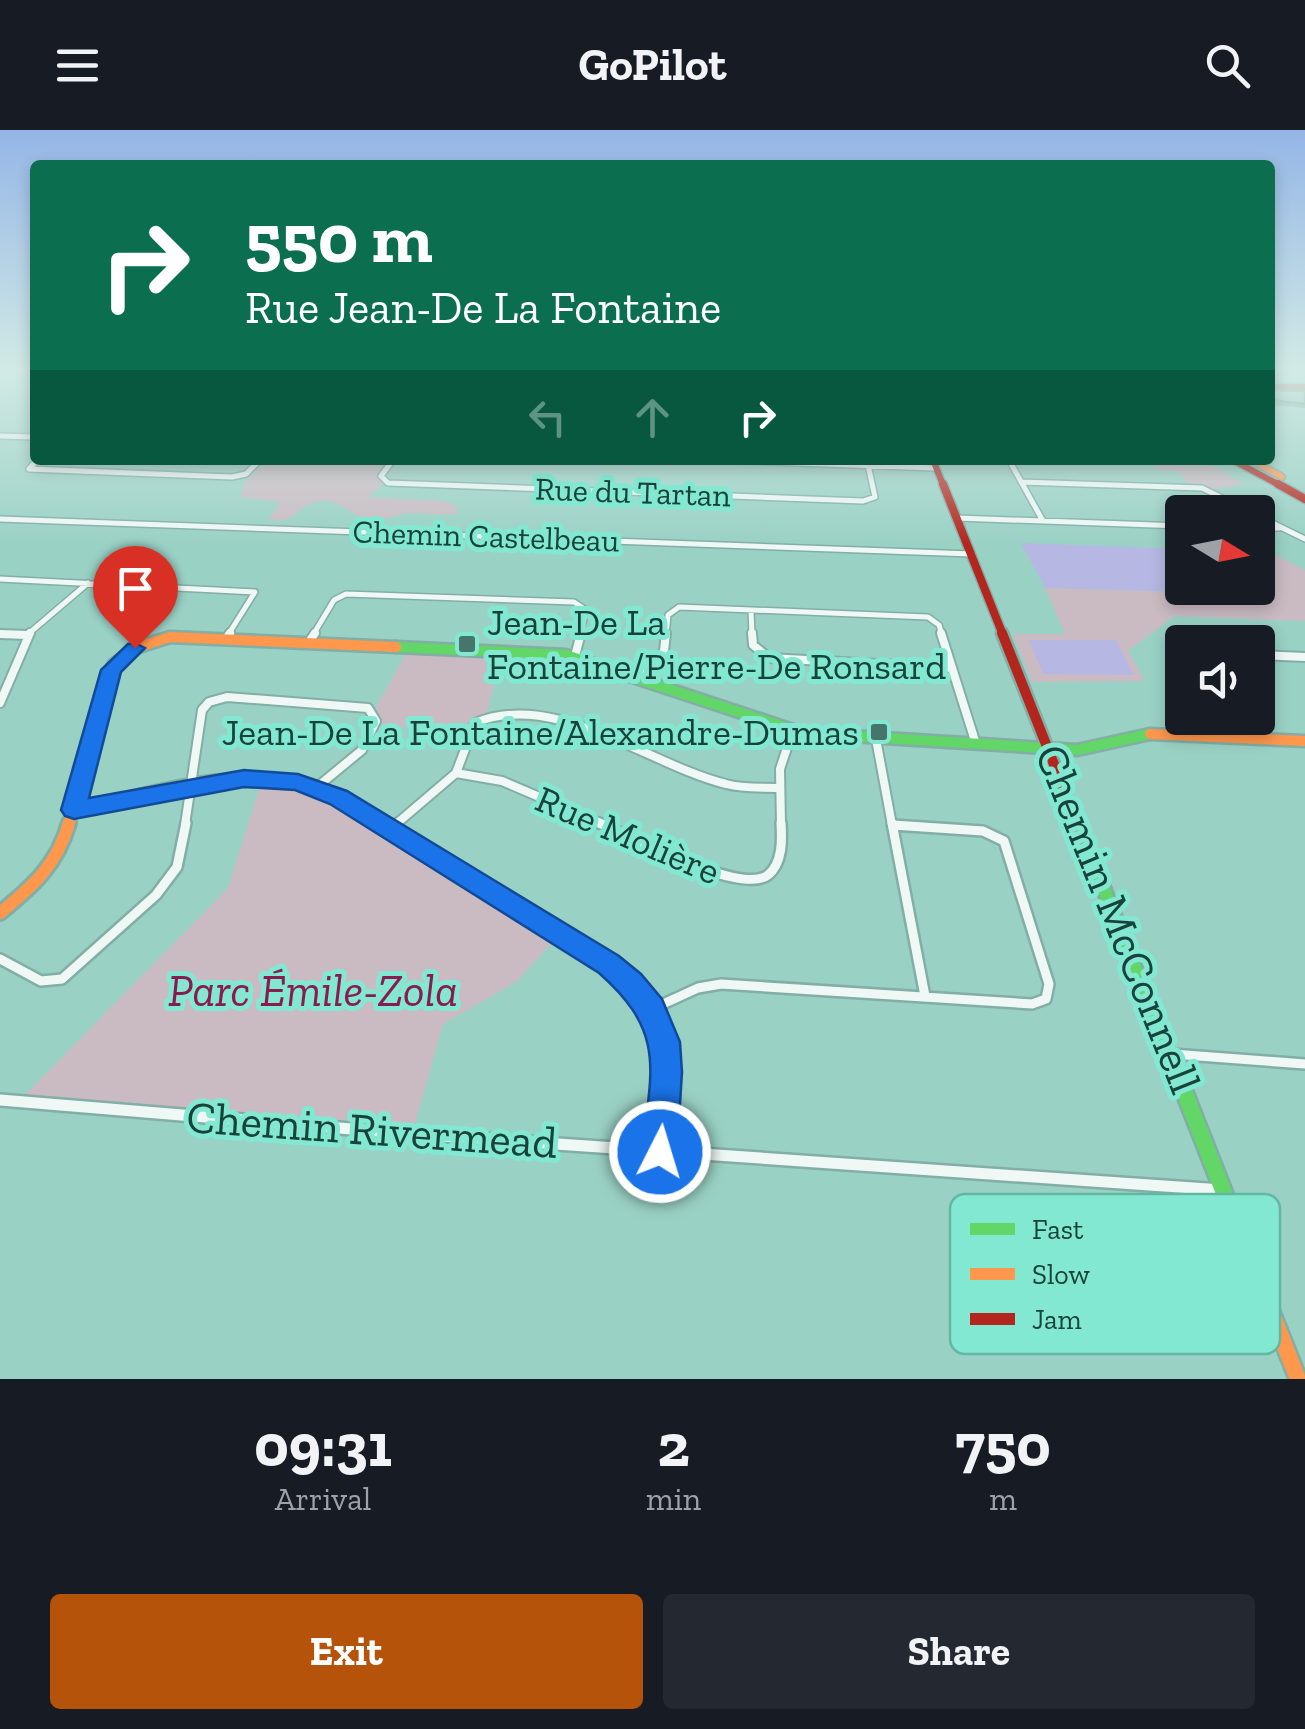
<!DOCTYPE html>
<meta charset="utf-8">
<style>
:root{--surface:#171b24;--page:#242831;--text:#f1f3f6;--muted:#9ea1a6;--accent:#b45309}
body{margin:0;font-family:"Zilla Slab",serif;background:var(--page);color:var(--text);height:100vh;display:flex;flex-direction:column;font-size:38px;white-space:nowrap}
*{box-sizing:border-box;margin:0}
p{font-size:32px;color:var(--muted)}
.icon{flex:none;width:55px;height:55px;fill:none;stroke:currentColor;stroke-width:2;stroke-linecap:round;stroke-linejoin:round}
.map{position:relative;height:1249px;overflow:hidden}
.details{display:flex;flex-direction:column;background:var(--surface);flex:1}
.details>*{flex:none}
.top-card{position:absolute;left:30px;top:30px;width:1245px;height:305px;border-radius:10px;box-shadow:0 5px 15px #0003;background:#0b6e4f;color:#fff;overflow:hidden}
.needle{width:65px;rotate:100deg}
.buttons{position:absolute;left:1165px;top:365px;display:grid;gap:20px}
.buttons a{display:grid;place-items:center;width:110px;height:110px;border-radius:10px;background:var(--surface);box-shadow:0 5px 15px #0003;font-size:50px}
.pin{position:absolute;display:grid;place-items:center;width:85px;height:85px;color:#fff;margin:-102px -42px;border-radius:50% 50% 50% 0;rotate:-45deg;box-shadow:0 0 10px #0007}
.pin .icon{rotate:45deg}
.me{position:absolute;width:110px;margin:-55px;rotate:5deg;stroke-linejoin:round;filter:drop-shadow(0 0 8px #0008)}
.turn{display:flex;align-items:center;gap:35px;height:210px;padding:0 50px;font-size:45px}
.turn .icon{width:130px;height:130px;stroke-width:2.5}
.turn b{display:block;font-size:70px;line-height:85px}
.lanes{display:flex;align-items:center;height:95px;padding:0 50px;background:#0003;justify-content:center;gap:50px;direction:ltr}
.lanes .off{opacity:.35}
.eta{display:flex;justify-content:space-evenly;align-items:center;height:170px;text-align:center}
.eta b{font-size:60px;font-weight:700;line-height:70px}
.button{display:flex;gap:20px;margin-top:auto;padding:20px 50px}
.button a{flex:1;height:115px;border-radius:10px;background:var(--accent);color:#fff;font-size:40px;font-weight:700;line-height:115px;text-align:center}
.button a+a{background:var(--page);color:var(--text)}
header{display:flex;justify-content:space-between;align-items:center;height:130px;padding:0 50px;background:var(--surface);font-size:45px;font-weight:700}
.map>svg:first-child{display:block}
.green{fill:#cabbc2}
.water{fill:#b6b8e3}
.lines{fill:none;stroke-linecap:round;stroke-linejoin:round}
.street-far3-casing{stroke:#82aea5;stroke-width:8}
.street-far2-casing{stroke:#82aea5;stroke-width:12}
.street-far1-casing{stroke:#82aea5;stroke-width:14}
.street-casing{stroke:#82aea5;stroke-width:16}
.fast-far2-casing{stroke:#82aea5;stroke-width:15}
.fast-far1-casing{stroke:#82aea5;stroke-width:18}
.fast-casing{stroke:#82aea5;stroke-width:21}
.slow-far3-casing{stroke:#82aea5;stroke-width:9}
.slow-far2-casing{stroke:#82aea5;stroke-width:15}
.slow-far1-casing{stroke:#82aea5;stroke-width:18}
.slow-casing{stroke:#82aea5;stroke-width:21}
.jam-far3-casing{stroke:#82aea5;stroke-width:9}
.jam-far2-casing{stroke:#82aea5;stroke-width:11}
.jam-far1-casing{stroke:#82aea5;stroke-width:15}
.jam-casing{stroke:#82aea5;stroke-width:18}
.street-far3{stroke:#f0f8f6;stroke-width:5}
.street-far2{stroke:#f0f8f6;stroke-width:8}
.street-far1{stroke:#f0f8f6;stroke-width:9}
.street{stroke:#f0f8f6;stroke-width:11}
.fast-far2{stroke:#63d668;stroke-width:10}
.fast-far1{stroke:#63d668;stroke-width:12}
.fast{stroke:#63d668;stroke-width:16}
.slow-far3{stroke:#ff974d;stroke-width:6}
.slow-far2{stroke:#ff974d;stroke-width:10}
.slow-far1{stroke:#ff974d;stroke-width:12}
.slow{stroke:#ff974d;stroke-width:16}
.jam-far3{stroke:#b3261e;stroke-width:6}
.jam-far2{stroke:#b3261e;stroke-width:8}
.jam-far1{stroke:#b3261e;stroke-width:10}
.jam{stroke:#b3261e;stroke-width:12}
.wall{fill:#7ea195}
.building{fill:#93bbad;stroke:#678379;stroke-width:2.5}
.route{fill:#1a73e8;stroke:#114b97;stroke-width:2.5}
.poi-dot{fill:#45756b;stroke:#83e8d2;stroke-width:4}
.labels{text-anchor:middle;dominant-baseline:central;stroke-width:10;stroke-linejoin:round;paint-order:stroke}
.far-street-label{font-size:32px;fill:#17433a;stroke:#83e8d2}
.poi-label{font-size:38px;fill:#17433a;stroke:#83e8d2;text-anchor:start}
.street-label{font-size:38px;fill:#17433a;stroke:#83e8d2}
.near-street-label{font-size:45px;fill:#17433a;stroke:#83e8d2}
.near-park-label{font-size:45px;font-style:italic;fill:#8a1b4e;stroke:#83e8d2}
.key{fill:#83e8d2;stroke:#63b6a4;stroke-width:2.5}
.key-label{font-size:28px;fill:#17433a}
</style>
<header><svg class="icon" aria-label="menu" viewBox="0 0 24 24"><path d="M4 6h16M4 12h16M4 18h16"/></svg>GoPilot<svg class="icon" aria-label="search" viewBox="0 0 24 24"><circle cx="10" cy="10" r="6"/><path d="M15 15l6 6"/></svg></header>
<div class="map">
<svg width="1305" height="1249" viewBox="0 0 1305 1249">
<rect width="100%" height="100%" fill="#9ad1c5"/>
<path class="green" d="M267,330H389L378,346L383,354L368,367L444,371L456,376L457,384C440,385 425,383 409,383C395,384 384,392 370,390C351,386 340,369 319,371C298,374 293,397 269,389L280,372L240,367L246,350Z
M1148,330H1202L1244,354L1210,360L1191,357L1178,341L1160,340Z
M1258,416L1305,440V491L1174,486L1128,521L1145,551L1032,552L1013,504H1065L1045,458L1223,463L1221,458H1258Z
M407,522L500,527L487,582L465,599L382,597L376,577Z
M262,649L317,657L560,804L516,852L443,894L412,1004L18,972L228,758Z"/>
<path class="water" d="M1021,413L1182,419V458H1221L1224,463L1045,458Z
M1029,510H1116L1134,545L1043,544Z"/>
<g class="lines">
<defs>
<path id="street-far3" d="M0,306L35,307
M37,330L29,339L232,347L246,344L260,330
M393,330L381,346L388,353L863,371L875,367L868,335
M714,330L936,338
M1009,330L1043,391
M1021,352L1202,358L1251,382
M1258,386L1305,409
M957,388L1182,396
M0,389L972,424
M1258,398H1279
M0,449L255,462L228,505
M751,480L752,505
M0,504L27,505
M27,505L88,453
M313,505L334,470L346,464L574,472L586,480L580,505
M666,505L668,485L679,477L928,487L939,495L942,505"/>
<path id="street-far2" d="M752,503L753,515L769,528L952,538
M941,503L976,614
M0,504L27,505
M226,509L230,503
M309,512L315,503
M1258,525L1305,527
M575,526L581,503
M641,548L664,521L666,503
M0,573L30,503
M1236,588L1250,609
M876,609L892,695
M456,643L502,651L605,695
M74,679C148,663 234,632 309,656C336,664 360,680 384,695
M185,695L202,580L209,572L227,567L368,578L376,591L362,620L317,657
M395,695L456,643L475,593C554,559 649,635 726,654C743,659 762,657 780,658
M781,695L780,639L793,600"/>
<path id="street-far1" d="M380,693L609,834L648,875L658,896L665,939
M599,693C631,706 741,766 768,745C783,733 782,709 781,693
M892,693L925,866
M391,699L398,693
M0,829L41,851L62,849L156,765L177,737L186,693
M652,879L698,858L721,854L1032,874L1046,869L1049,854L1004,711L983,701L893,695
M1172,924L1305,934"/>
<path id="street" d="M0,970L412,1004L1222,1060
M659,1021L665,936"/>
<path id="fast-far2" d="M396,517L566,525L793,600L819,604L1077,620L1150,604"/>
<path id="fast-far1" d="M1086,714L1175,939"/>
<path id="fast" d="M1174,936L1243,1111"/>
<path id="slow-far3" d="M1252,330L1282,347"/>
<path id="slow-far2" d="M1150,604L1305,611
M68,695L113,535L135,518L170,507L396,517"/>
<path id="slow-far1" d="M0,783C33,756 57,735 69,693"/>
<path id="slow" d="M1243,1111L1298,1249"/>
<path id="jam-far3" d="M1270,257H1305
M933,330L944,357
M1233,330L1283,357"/>
<path id="jam-far2" d="M943,354L1003,505
M1278,354L1305,369"/>
<path id="jam-far1" d="M1002,503L1078,695"/>
<path id="jam" d="M1077,693L1086,714"/>
</defs>
<use href="#street-far3" class="street-far3-casing"/>
<use href="#street-far2" class="street-far2-casing"/>
<use href="#street-far1" class="street-far1-casing"/>
<use href="#street" class="street-casing"/>
<use href="#fast-far2" class="fast-far2-casing"/>
<use href="#fast-far1" class="fast-far1-casing"/>
<use href="#fast" class="fast-casing"/>
<use href="#slow-far3" class="slow-far3-casing"/>
<use href="#slow-far2" class="slow-far2-casing"/>
<use href="#slow-far1" class="slow-far1-casing"/>
<use href="#slow" class="slow-casing"/>
<use href="#jam-far3" class="jam-far3-casing"/>
<use href="#jam-far2" class="jam-far2-casing"/>
<use href="#jam-far1" class="jam-far1-casing"/>
<use href="#jam" class="jam-casing"/>
<use href="#street-far3" class="street-far3"/>
<use href="#street-far2" class="street-far2"/>
<use href="#street-far1" class="street-far1"/>
<use href="#street" class="street"/>
<use href="#fast-far2" class="fast-far2"/>
<use href="#fast-far1" class="fast-far1"/>
<use href="#fast" class="fast"/>
<use href="#slow-far3" class="slow-far3"/>
<use href="#slow-far2" class="slow-far2"/>
<use href="#slow-far1" class="slow-far1"/>
<use href="#slow" class="slow"/>
<use href="#jam-far3" class="jam-far3"/>
<use href="#jam-far2" class="jam-far2"/>
<use href="#jam-far1" class="jam-far1"/>
<use href="#jam" class="jam"/>
</g>
<path class="wall" d="M1270,260L1305,261V278L1270,275Z"/>
<path class="building" d="M1270,260L1305,261V274L1270,270Z"/>
<linearGradient id="sky" x2="0" y2="1"><stop stop-color="#94b6e6"/><stop offset="0.58" stop-color="#d2eae5"/><stop offset="1" stop-color="#d2eae5" stop-opacity="0"/></linearGradient>
<rect width="1305" height="415" fill="url(#sky)"/>
<path class="route" d="M135,513L145,518L121,542L89,668L244,640L298,644L347,661L619,826L641,844L662,869L680,912L682,942L677,1022L672,1034L660,1039L647,1034L642,1022C651,940 667,903 599,843L330,674L295,660L244,657L74,689L65,686L61,680L101,540L128,514Z"/>
<g class="poi-dot">
<rect x="457" y="504" width="20" height="20" rx="5"/>
<rect x="869" y="592" width="20" height="20" rx="5"/>
</g>
<g class="labels">
<g class="far-street-label">
<text transform="translate(633 362) rotate(2)">Rue du Tartan</text>
<text transform="translate(486 406) rotate(2)">Chemin Castelbeau</text>
</g>
<g class="poi-label">
<text x="487" y="492">Jean-De La<tspan x="487" dy="44">Fontaine/Pierre-De Ronsard</tspan></text>
<text x="859" y="602" text-anchor="end">Jean-De La Fontaine/Alexandre-Dumas</text>
</g>
<g class="street-label">
<text transform="translate(628 705) rotate(23)">Rue Molière</text>
</g>
<g class="near-street-label">
<text transform="translate(1118 789) rotate(68)">Chemin McConnell</text>
<text transform="translate(372 1000) rotate(4)">Chemin Rivermead</text>
</g>
<g class="near-park-label">
<text x="313" y="861">Parc Émile-Zola</text>
</g>
</g>
<rect x="950" y="1064" width="330" height="160" rx="15" class="key"/>
<rect x="970" y="1093" width="45" height="12" fill="#63d668"/>
<rect x="970" y="1138" width="45" height="12" fill="#ff974d"/>
<rect x="970" y="1183" width="45" height="12" fill="#b3261e"/>
<g class="key-label">
<text x="1032" y="1109">Fast</text>
<text x="1032" y="1154">Slow</text>
<text x="1032" y="1199">Jam</text>
</g>
</svg>
<div class="buttons">
<a><svg class="needle" viewBox="-14 -14 28 28"><path d="M0-13l5 13h-10z" fill="#e53935"/><path d="M0 13l5-13h-10z" fill="#9ea1a6"/></svg></a>
<a><svg class="icon" aria-label="sound" viewBox="0 0 24 24"><path d="M4 9h4l5-4v14l-5-4H4zM17 9q2 3 0 6"/></svg></a>
</div>
<div class="pin" style="left:135px;top:518px;background:#d93025"><svg class="icon" aria-label="arrive" viewBox="0 0 24 24"><path d="M6 21V4h12l-3 4 3 4H6"/></svg></div>
<svg class="me" style="left:660px;top:1022px" viewBox="-20 -20 40 40"><circle r="17" fill="#1a73e8" stroke="#fff" stroke-width="3"/><path d="M0-11L8 9 0 5-8 9z" fill="#fff"/></svg>
<div class="top-card">
<div class="turn"><svg class="icon" aria-label="right" viewBox="0 0 24 24"><path d="M7 20v-9h11M14 6l5 5-5 5"/></svg><div><b>550 m</b>Rue Jean-De La Fontaine</div></div>
<div class="lanes"><svg class="icon off" aria-label="left" viewBox="0 0 24 24"><path d="M17 20v-9H6M10 6l-5 5 5 5"/></svg><svg class="icon off" aria-label="ahead" viewBox="0 0 24 24"><path d="M12 20V5M6 11l6-6 6 6"/></svg><svg class="icon" aria-label="right" viewBox="0 0 24 24"><path d="M7 20v-9h11M14 6l5 5-5 5"/></svg></div>
</div>
</div>
<section class="details">
<div class="eta">
<div><b>09:31</b><p>Arrival</p></div>
<div><b>2</b><p>min</p></div>
<div><b>750</b><p>m</p></div>
</div>
<div class="button"><a>Exit</a><a>Share</a></div>
</section>
